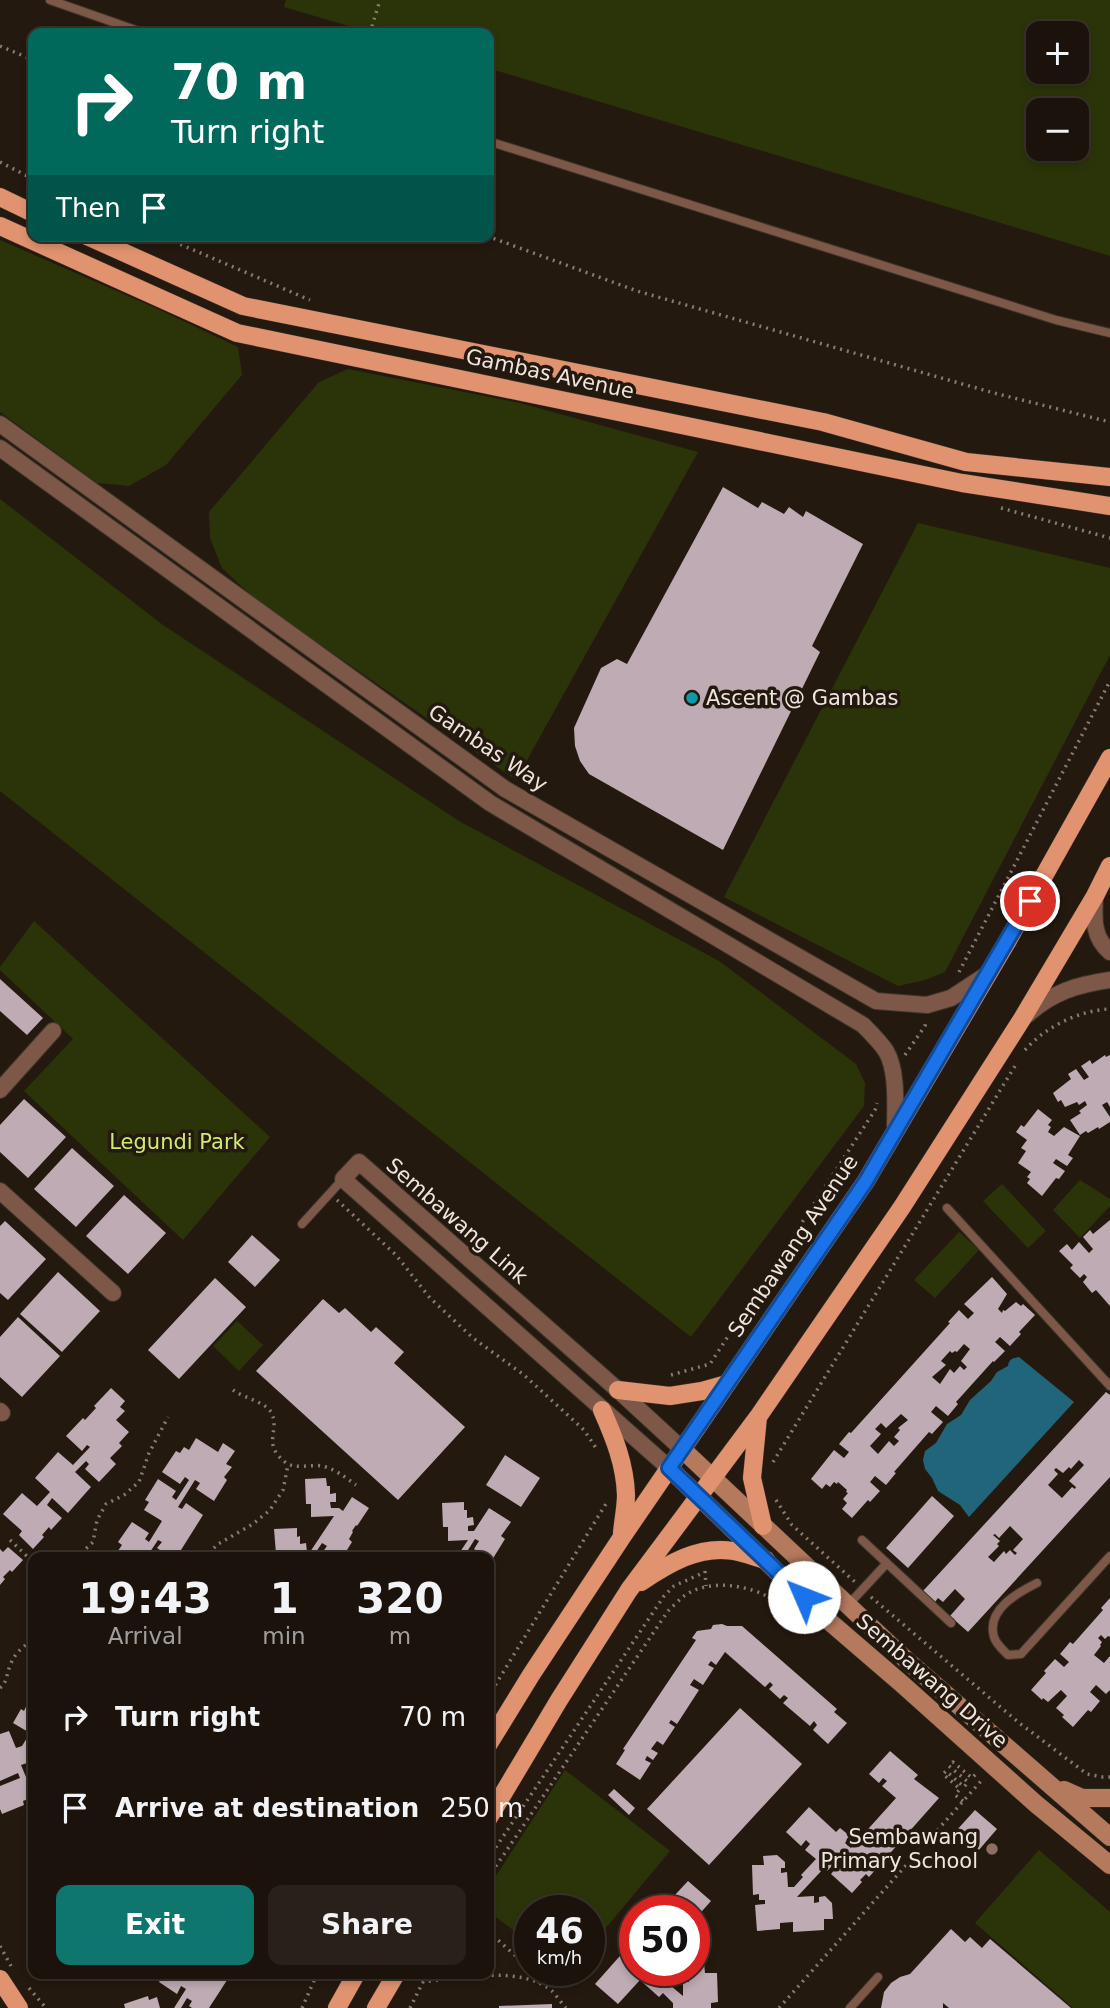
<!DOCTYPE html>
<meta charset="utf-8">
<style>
:root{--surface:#1b130b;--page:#282019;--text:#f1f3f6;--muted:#a09e9d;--line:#39322c;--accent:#0f766e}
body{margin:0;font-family:"DejaVu Sans",sans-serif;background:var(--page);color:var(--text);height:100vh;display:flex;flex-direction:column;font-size:26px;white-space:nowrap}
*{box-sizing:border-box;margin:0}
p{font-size:23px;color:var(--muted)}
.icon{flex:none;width:38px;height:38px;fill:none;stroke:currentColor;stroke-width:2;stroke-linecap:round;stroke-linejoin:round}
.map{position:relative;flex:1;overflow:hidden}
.panel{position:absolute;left:28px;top:1552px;width:466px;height:427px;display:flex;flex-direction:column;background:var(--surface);border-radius:14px;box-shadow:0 4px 10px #0003,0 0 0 2px var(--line)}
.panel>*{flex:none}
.guide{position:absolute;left:28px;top:28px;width:466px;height:214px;border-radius:14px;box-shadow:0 4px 10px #0003,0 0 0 2px var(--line);background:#00695c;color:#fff;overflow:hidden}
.controls{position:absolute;left:1026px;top:21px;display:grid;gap:14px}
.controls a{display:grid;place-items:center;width:63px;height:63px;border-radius:14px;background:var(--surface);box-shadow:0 4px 10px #0003,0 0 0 2px var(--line);font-size:35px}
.speed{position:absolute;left:514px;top:1895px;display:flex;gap:14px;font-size:35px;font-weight:700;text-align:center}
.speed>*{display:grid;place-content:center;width:91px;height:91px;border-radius:50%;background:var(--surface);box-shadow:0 4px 10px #0003,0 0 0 2px var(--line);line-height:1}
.speed small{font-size:18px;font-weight:400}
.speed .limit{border:10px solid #d22;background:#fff;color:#111}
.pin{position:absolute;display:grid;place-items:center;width:60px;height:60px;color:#fff;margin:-30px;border:4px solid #fff;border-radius:50%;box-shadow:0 2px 7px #0007}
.me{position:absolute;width:77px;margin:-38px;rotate:314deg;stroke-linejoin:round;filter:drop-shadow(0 0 5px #0008)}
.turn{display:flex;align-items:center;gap:24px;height:147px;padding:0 28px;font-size:32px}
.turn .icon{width:91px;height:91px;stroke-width:2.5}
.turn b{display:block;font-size:49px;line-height:60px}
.then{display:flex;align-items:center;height:66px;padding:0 28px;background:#0003;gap:14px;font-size:26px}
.eta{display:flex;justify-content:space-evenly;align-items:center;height:119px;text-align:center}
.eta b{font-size:42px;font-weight:600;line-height:49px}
.primary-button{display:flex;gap:14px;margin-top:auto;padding:14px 28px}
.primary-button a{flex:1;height:80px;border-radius:14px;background:var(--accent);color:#fff;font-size:28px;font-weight:600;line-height:80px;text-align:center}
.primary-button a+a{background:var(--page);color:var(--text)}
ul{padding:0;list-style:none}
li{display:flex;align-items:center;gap:21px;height:91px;padding:0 28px}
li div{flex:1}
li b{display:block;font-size:26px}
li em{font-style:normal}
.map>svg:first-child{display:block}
.green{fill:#2b3409;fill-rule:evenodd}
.water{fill:#21657b}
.building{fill:#beabb3;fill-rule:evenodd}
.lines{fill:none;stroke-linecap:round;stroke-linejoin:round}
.service-casing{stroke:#40362c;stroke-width:10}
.minor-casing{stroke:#40362c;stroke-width:18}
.secondary-casing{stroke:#40362c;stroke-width:19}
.primary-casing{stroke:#40362c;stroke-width:19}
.path{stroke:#867c74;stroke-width:3.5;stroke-dasharray:2 5;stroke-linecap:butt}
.service{stroke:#7d5747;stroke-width:8}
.minor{stroke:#7d5747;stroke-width:16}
.secondary{stroke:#b5795e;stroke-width:18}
.primary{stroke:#e19370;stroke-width:18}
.route-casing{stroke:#114b97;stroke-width:18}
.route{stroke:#1a73e8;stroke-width:12}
.culture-dot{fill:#0f9aa8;stroke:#24190f;stroke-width:2.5}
.education-dot{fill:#8d6e63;stroke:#24190f;stroke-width:2.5}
.labels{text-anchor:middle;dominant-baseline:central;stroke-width:7;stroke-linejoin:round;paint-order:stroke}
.street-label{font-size:21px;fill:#eee5df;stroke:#24190f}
.poi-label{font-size:21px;fill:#eee5df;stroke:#24190f;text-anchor:start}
.park-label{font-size:21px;fill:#cdeb6d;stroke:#24190f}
</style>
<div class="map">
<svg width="1110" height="2008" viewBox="0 0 1110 2008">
<rect width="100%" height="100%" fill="#24190f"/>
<path class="green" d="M286,0H1110V256L488,68V33H372L284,7ZM1076,33V72H1038V33ZM1076,110V149H1038V110Z
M0,240L158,309L238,347L242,375L166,465L129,486L97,483L0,412Z
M348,369L520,403L698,452L516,780L256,600L222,568L210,538L209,512L319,382Z
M0,499L163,625L459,821L719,961L856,1064L865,1083L864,1106L691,1337L0,791Z
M918,523L1110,568V655L945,972L925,980L898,986L724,897Z
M34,921L270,1137L183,1240L24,1091L73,1039L0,970V967Z
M1080,1180L1110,1199V1206L1080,1238L1053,1210Z
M1002,1184L1046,1231L1028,1248L983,1201Z
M959,1232L979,1250L935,1298L914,1280Z
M237,1321L263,1345L239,1371L213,1346Z
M565,1770L670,1851L590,1947V1911H530V1943L488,1911V1888Z
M1039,1850L1110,1912V2008H1073L975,1923Z"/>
<path class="water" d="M1019,1357L1074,1402L969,1517L960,1505L938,1491L932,1478L925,1469L923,1460L925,1451L936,1443L947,1424L961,1415L970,1400L991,1381L997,1372L1008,1366C1009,1359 1012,1358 1019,1357Z"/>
<path class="building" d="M723,487L758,508L762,502L784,514L789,507L803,517L806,511L863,544L812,646L820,652L723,850L589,774L580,761L575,746L574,728L601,668L617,659L627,664Z
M0,979L43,1018L27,1035L0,1011Z
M1105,1055L1106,1057L1110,1055V1107L1107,1102L1102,1105L1110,1117V1122L1099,1129L1098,1127L1088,1133L1086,1131L1080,1135L1070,1120L1081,1113L1079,1111L1087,1105L1085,1101L1079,1105L1077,1102L1065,1107L1061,1100L1058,1102L1053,1093L1071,1079L1068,1074L1076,1069L1084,1080L1089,1077L1081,1066L1090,1060L1092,1064Z
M24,1099L66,1137L28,1178L0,1152V1125Z
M1038,1109L1052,1120L1048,1125L1051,1127L1048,1132L1054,1136L1064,1127L1080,1136L1068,1155L1073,1158L1067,1166L1056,1159L1053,1163L1065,1171L1059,1179L1056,1178L1042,1196L1027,1183L1030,1179L1027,1177L1031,1172L1018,1163L1026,1151L1021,1148L1027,1140L1016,1132L1021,1125L1024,1127Z
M72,1148L114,1186L76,1227L34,1189Z
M124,1195L166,1233L128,1274L86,1236Z
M1110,1220V1306L1096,1290L1092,1293L1083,1282L1087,1277L1084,1274L1080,1278L1070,1268L1073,1265L1059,1251L1067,1244L1072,1250L1079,1242L1089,1253L1093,1249L1083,1237L1090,1230L1093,1234Z
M5,1221L46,1259L8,1300L0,1293V1226Z
M252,1235L280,1260L255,1287L228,1262Z
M58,1272L100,1311L62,1352L20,1314Z
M992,1277L1007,1294L998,1309L1002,1313L1003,1310L1005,1311L1016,1302L1021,1306L1023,1304L1035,1315L1019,1332L1021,1334L1010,1346L1000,1337L995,1342L1005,1351L994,1362L993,1361L956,1402L958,1404L948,1416L936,1406L931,1412L943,1422L932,1434L929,1432L894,1472L896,1473L886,1485L875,1476L870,1482L880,1491L870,1502L868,1500L852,1518L842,1509L847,1503L843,1499L848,1493L846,1492L847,1490L838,1482L837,1484L834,1482L830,1487L826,1484L822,1489L811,1479L834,1450L844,1458L849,1452L839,1444L849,1432L851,1433L950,1323L948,1322L959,1310L968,1319L974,1313L964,1304ZM964,1344L970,1349L961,1361L967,1367L964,1370L960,1366L954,1373L950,1369L940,1384L932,1377L946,1365L941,1361L950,1351L952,1353L955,1351L957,1352ZM901,1414L908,1420L898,1428L900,1430L894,1437L899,1441L894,1446L889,1441L878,1454L870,1446L881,1434L875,1429L881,1423L886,1428Z
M215,1278L246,1307L179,1379L148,1350Z
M323,1299L339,1313L345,1308L371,1332L376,1327L404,1352L394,1363L465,1427L398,1500L256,1371Z
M18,1317L60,1356L22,1397L0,1377V1337Z
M111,1388L125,1401L120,1407L125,1411L116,1420L129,1432L119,1443L122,1446L110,1458L116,1464L99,1482L85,1469L89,1464L86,1461L75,1472L91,1487L68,1513L52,1498L47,1505L62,1518L51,1530L49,1527L42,1535L44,1537L33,1549L19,1535L22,1531L3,1514L22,1493L37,1506L50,1492L35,1478L58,1452L73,1465L90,1447L87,1445L82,1451L66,1436L83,1418L85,1420L96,1408L94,1406Z
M1106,1392L1110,1395V1477L968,1632L950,1616L965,1599L955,1589L943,1602L938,1598L935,1602L923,1591ZM1079,1460L1084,1465L1069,1481L1076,1487L1075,1489L1072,1487L1062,1498L1048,1485L1058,1474L1054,1470L1056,1468L1063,1473L1069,1467L1071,1469ZM1010,1526L1023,1539L1013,1550L1017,1553L1015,1555L1010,1550L1006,1554L1004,1551L994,1562L988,1557L999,1546L997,1544L1000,1541L993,1535L995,1534L999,1538Z
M196,1438L218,1452L223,1443L235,1451L226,1464L232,1467L224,1477L227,1480L214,1501L196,1489L200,1483L195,1480L178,1507L182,1509L186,1503L203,1515L176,1558H172L157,1548L162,1542L158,1540L146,1558H113L122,1545L118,1542L132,1522L149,1533L145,1539L149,1542L162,1521L144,1510L149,1502L145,1500L158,1479L176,1491L172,1497L176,1500L189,1480L185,1477L180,1484L162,1472L176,1451L180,1453L184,1447L189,1450Z
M505,1455L540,1478L521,1507L486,1485Z
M326,1478L327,1486H330V1494L336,1493V1502H330L331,1508H339L343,1511L352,1497L369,1508L357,1526L356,1525L352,1531L353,1532L349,1539L352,1542L342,1558H330L322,1553L327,1546L322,1543L312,1558H306L334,1516L311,1517V1504H306L305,1479Z
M932,1496L954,1516L908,1568L886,1548Z
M464,1502V1510H467V1518L473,1517L474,1525L468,1526V1531H474L489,1508L511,1522L501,1536L505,1539L492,1560L474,1549L479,1541L475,1539L463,1558H456L468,1540L448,1541V1527H443L442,1503Z
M297,1528V1537L300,1536V1544L306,1543L307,1552H301V1558H281V1554H276L274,1529Z
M8,1547L23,1560L12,1572L10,1570L3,1577L5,1579L0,1585V1549L3,1552Z
M432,1551L433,1558H411L410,1552Z
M1110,1598V1637L1108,1636L1105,1639L1101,1635L1098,1638L1102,1642L1100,1645L1101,1646L1094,1655L1104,1663L1110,1656V1690L1106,1694L1096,1685L1090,1692L1100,1701L1091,1712L1088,1710L1073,1727L1062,1717L1064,1715L1056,1708L1067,1696L1061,1690L1048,1702L1043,1698L1042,1700L1031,1690L1046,1673L1044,1671L1055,1659L1064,1667L1069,1662L1060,1654L1070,1642L1073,1644L1103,1610L1101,1608Z
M722,1624L727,1626H742L837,1709L834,1712L847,1723L828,1744L813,1730L817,1725L814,1721L810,1726L783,1703L788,1698L784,1695L780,1699L769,1689L773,1685L770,1682L765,1687L725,1652L716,1665L711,1661L708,1665L714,1668L703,1685L694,1679L690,1685L699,1690L677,1724L671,1720L669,1723L675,1727L663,1745L657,1741L651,1749L658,1753L653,1760L647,1756L645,1760L651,1763L640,1780L616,1764L625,1750L623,1749L696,1640L692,1638L697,1631L711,1629L713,1625Z
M33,1692V1736L28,1745L33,1761L21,1765L26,1777L33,1774V1797L23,1801L24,1805L2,1814L0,1809V1786L20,1778L18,1773L0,1781V1734L9,1731L16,1748L22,1746L30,1733L13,1723L21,1709L24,1711Z
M740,1708L802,1764L709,1865L647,1809Z
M890,1751L918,1775L914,1779L939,1798L869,1877L866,1874L860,1880L862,1882L852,1893L831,1874L836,1868L833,1865L827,1871L824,1868L797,1897L814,1896V1903L819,1902V1897L825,1896L832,1903L833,1919H824V1930L793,1932V1922L780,1923V1929L757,1931L755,1905L765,1904V1900H759V1894L753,1895L752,1865H764L763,1856L777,1855L785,1862V1868H781V1873L787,1872L788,1887H794L803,1877L801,1875L816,1859L805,1850L810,1844L806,1840L801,1846L786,1832L809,1807L836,1832L840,1828L850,1836L845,1843L851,1848L896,1798L882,1786L887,1781L883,1778L879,1783L869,1774Z
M614,1789L635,1808L629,1815L608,1795Z
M975,1810L997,1829L978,1851L956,1831Z
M688,1881L711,1901L695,1919V1911H660Z
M951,1929L965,1942L970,1937L982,1948L990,1939L1071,2008H949L943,2003V2008H881L884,1992L891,1983L900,1977L910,1974Z
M635,1939V1970H660L674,1983L671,1986L683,1996V1982H689V1977L683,1978L682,1970H695V1964L704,1963L705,1973H717L718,2002L711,2003V2008H673V2003L663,1993L659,1997L640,1980L618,2004L595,1984Z
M164,1974H231L209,2008H192L189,2006L192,2001L187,1998L181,2008H174L186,1989L181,1986L177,1994L159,1982Z
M148,1996L149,2000L157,1997L160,2008H125L124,2004Z
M552,2004V2008H499V2006Z"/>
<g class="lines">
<defs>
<path id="service" d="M50,0L144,33
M488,141L1056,320L1110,333
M947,1208L1110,1386
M302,1224L343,1179
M862,1540L951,1623
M1037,1583C1017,1593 986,1610 994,1637C996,1644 1003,1650 1008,1655L1021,1654L1110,1556
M849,1604L887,1563
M850,2008L878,1977"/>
<path id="minor" d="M0,424L505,789L876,1001L927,1005L951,998L989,973
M0,448L490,803L863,1025C871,1033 880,1042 886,1051C898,1071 895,1108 895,1131
M1095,896C1094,917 1092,937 1110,952
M1027,1015C1053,992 1076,985 1110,980
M0,1090L53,1031
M0,1191L113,1293
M0,1411L2,1413
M669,1468L343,1179L359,1162L618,1390L682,1449"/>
<path id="secondary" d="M682,1449L903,1657L1110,1837
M669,1468L823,1616L902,1684L1036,1804L1110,1865
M1064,1790L1082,1798H1110"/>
<path id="primary" d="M0,197L33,213
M0,226L237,333L962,483L1110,506
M87,236L243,306L823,422L966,462L1110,477
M618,1390L670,1396L702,1391L727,1384
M602,1410C614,1437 625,1464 626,1495C626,1507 623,1521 622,1533
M758,1417L752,1478L763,1526
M641,1582C668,1564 699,1545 733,1551C744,1553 755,1557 766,1560
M488,1745L531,1675L622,1537L866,1181L1007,942L1110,758
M488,1819L559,1700L629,1590L758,1417L902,1207L1022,1019L1095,896L1110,866
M0,1979L19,2008
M337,2008L356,1974
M376,2008L396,1974"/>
</defs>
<use href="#service" class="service-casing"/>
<use href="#minor" class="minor-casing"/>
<use href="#secondary" class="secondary-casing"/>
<use href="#primary" class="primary-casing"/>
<path class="path" d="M370,33L380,0
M0,46L33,60
M0,162L33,179
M161,236L310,300
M487,236L637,291L994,393L1110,422
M1001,508L1110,538
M959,972L1110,681
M1025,1050C1045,1027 1080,1010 1110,1009
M905,1055L925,1026L926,1020
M337,1200L396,1255L430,1298L473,1338L524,1375L584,1430L598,1451
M671,1375L710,1364L875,1110L877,1103
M233,1390C244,1398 265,1402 271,1412C281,1430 261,1443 285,1462C294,1470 310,1464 322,1466C335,1469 345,1477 356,1485
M773,1462L1015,1066
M776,1500L792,1525L855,1582
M10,1540L33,1562
M76,1558L93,1542L97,1520L106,1504L124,1495L139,1482L149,1453L168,1417
M204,1558L218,1544L253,1524L270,1510L283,1490L288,1465
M705,1571L706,1586
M871,1597L1018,1722L1087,1774L1103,1777H1110
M0,1688C8,1681 6,1675 10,1666C14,1654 22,1647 33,1640
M488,1697L607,1502
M963,1801L955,1795L960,1789L943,1774L946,1771L964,1787L968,1782L949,1766L953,1762L972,1778L977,1773
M488,1859L664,1596L674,1586L705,1572
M488,1878L668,1611C673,1606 679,1600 684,1596C709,1578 750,1585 774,1600C785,1607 794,1617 804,1625
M488,1931L530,1969
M0,1946L11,1966
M532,1970L539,1983
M81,1979L93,1974
M422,1982C458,1978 522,1965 552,1991C557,1996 561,2003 566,2008
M29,1988L46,2008
M302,2008L317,1974
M410,2008L427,1974
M779,2008L982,1780"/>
<use href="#service" class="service"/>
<use href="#minor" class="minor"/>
<use href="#secondary" class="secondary"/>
<use href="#primary" class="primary"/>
</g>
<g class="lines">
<defs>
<path id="route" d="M804,1597L669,1468L866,1181L1030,901"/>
</defs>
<use href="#route" class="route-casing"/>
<use href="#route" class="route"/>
</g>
<circle class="culture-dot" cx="692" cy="698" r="7"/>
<circle class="education-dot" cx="992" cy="1849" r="7"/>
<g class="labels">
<g class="street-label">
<text transform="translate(550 374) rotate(12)">Gambas Avenue</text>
<text transform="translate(488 748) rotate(34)">Gambas Way</text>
<text transform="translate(457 1221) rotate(41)">Sembawang Link</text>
<text transform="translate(793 1246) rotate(-56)">Sembawang Avenue</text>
<text transform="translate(932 1681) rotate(41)">Sembawang Drive</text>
</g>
<g class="poi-label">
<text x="706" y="698">Ascent @ Gambas</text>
<text x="978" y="1837" text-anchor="end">Sembawang<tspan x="978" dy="24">Primary School</tspan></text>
</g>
<g class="park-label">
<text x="177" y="1142">Legundi Park</text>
</g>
</g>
</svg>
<div class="controls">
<a>+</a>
<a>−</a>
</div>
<div class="speed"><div>46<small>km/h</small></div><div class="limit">50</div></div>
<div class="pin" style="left:1030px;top:901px;background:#d93025"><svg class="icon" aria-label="arrive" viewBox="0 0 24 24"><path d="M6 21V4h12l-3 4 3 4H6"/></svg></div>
<svg class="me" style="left:804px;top:1597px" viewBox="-20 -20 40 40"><circle r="19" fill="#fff"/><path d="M0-13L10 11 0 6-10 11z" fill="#1a73e8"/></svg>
<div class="guide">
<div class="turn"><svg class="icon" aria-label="right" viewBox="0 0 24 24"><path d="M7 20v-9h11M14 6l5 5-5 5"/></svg><div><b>70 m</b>Turn right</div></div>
<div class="then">Then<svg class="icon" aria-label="arrive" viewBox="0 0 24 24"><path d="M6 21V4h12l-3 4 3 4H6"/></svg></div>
</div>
<section class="panel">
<div class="eta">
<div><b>19:43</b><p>Arrival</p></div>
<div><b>1</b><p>min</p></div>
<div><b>320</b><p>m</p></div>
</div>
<ul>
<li><svg class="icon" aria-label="right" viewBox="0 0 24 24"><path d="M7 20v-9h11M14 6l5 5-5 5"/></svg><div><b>Turn right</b></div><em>70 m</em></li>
<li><svg class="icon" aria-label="arrive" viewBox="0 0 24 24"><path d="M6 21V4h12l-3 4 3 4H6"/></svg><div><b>Arrive at destination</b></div><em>250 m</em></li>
</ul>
<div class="primary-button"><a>Exit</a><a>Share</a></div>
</section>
</div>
